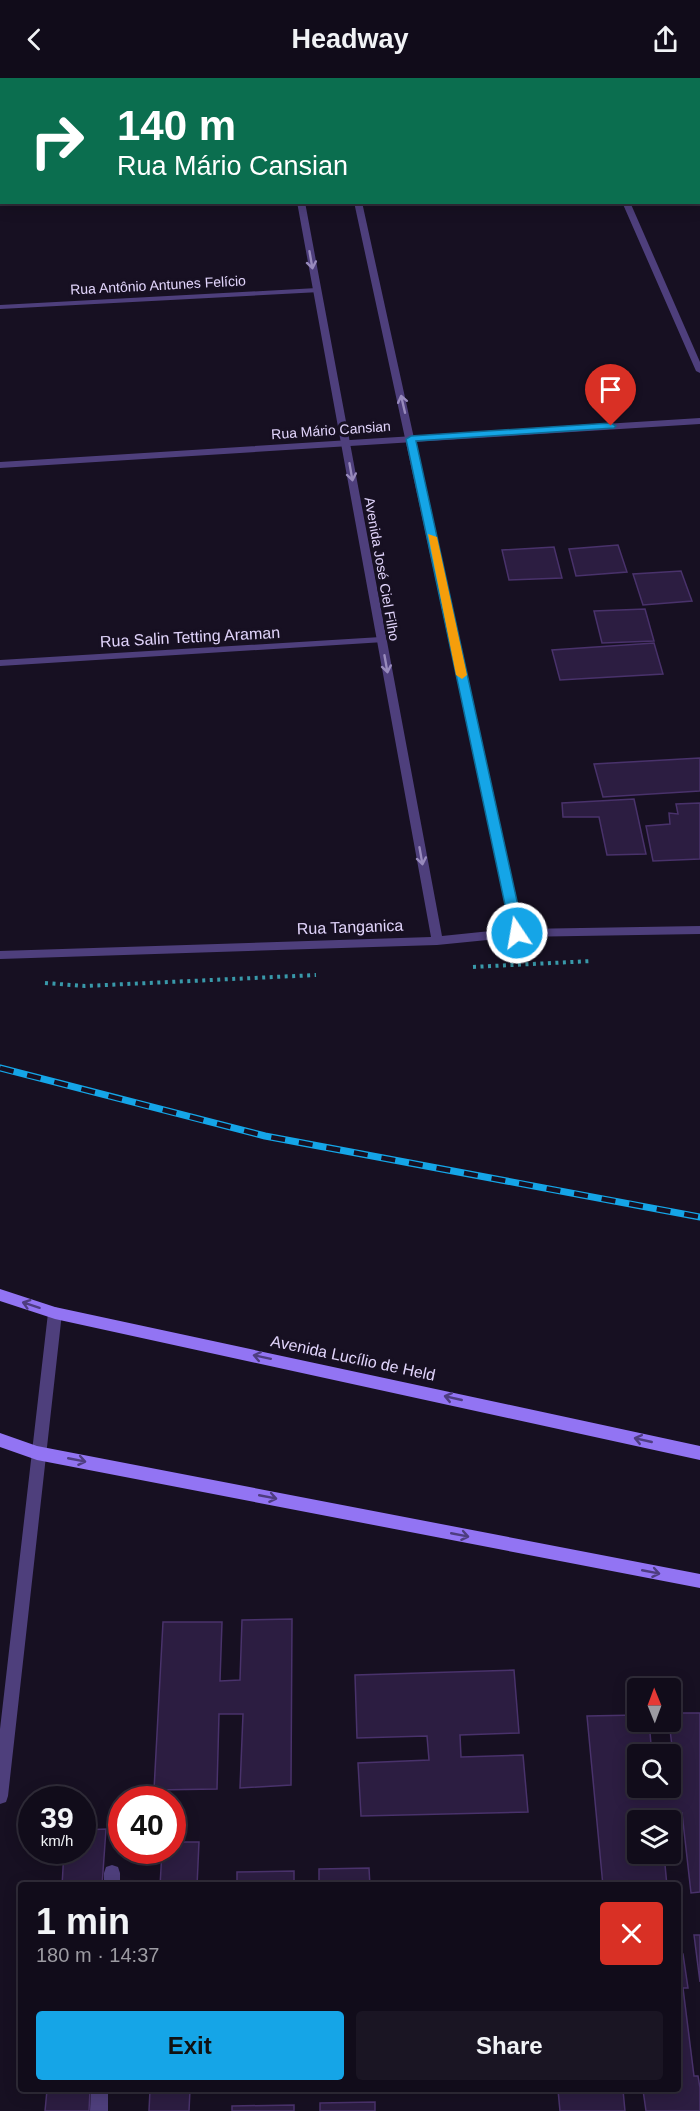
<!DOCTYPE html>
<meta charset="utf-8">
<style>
:root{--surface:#110c1a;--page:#1a1523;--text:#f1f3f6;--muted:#9c9ba2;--line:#302c39;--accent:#15a5e7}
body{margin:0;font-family:Helvetica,sans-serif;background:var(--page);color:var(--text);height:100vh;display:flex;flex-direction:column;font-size:22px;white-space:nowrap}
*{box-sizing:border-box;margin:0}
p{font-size:20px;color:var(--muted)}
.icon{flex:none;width:33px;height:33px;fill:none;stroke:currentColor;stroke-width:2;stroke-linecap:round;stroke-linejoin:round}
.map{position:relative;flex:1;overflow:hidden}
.panel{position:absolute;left:18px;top:1804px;width:663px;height:210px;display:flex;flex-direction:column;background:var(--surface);border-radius:6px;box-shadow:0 3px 15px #0003,0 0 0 2px var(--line)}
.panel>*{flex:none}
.banner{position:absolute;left:0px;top:0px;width:700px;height:126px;box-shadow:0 3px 15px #0003,0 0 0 2px var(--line);background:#0b6e4f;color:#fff;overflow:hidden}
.needle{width:39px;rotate:359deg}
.fabs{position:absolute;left:627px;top:1600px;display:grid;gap:12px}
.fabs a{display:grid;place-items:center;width:54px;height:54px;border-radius:6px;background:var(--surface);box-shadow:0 3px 15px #0003,0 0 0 2px var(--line);font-size:30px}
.speed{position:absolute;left:18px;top:1708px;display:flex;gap:12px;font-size:30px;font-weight:700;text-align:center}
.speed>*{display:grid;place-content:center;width:78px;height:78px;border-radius:50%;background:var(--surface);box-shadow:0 3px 15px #0003,0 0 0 2px var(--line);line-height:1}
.speed small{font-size:15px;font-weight:400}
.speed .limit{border:9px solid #d22;background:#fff;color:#111}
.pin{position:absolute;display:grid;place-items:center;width:51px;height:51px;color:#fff;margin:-62px -26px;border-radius:50% 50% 50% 0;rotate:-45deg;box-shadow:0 0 6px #0007}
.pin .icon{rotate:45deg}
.me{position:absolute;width:66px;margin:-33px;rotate:348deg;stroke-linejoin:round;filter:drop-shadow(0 0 4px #0008)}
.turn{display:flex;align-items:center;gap:21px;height:126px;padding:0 18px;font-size:27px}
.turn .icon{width:78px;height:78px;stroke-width:2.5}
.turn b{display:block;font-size:42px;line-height:51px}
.round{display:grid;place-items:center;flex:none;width:63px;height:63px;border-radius:6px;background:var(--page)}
.headline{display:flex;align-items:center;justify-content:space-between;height:102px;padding:0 18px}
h1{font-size:36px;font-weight:700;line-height:45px}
.cta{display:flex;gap:12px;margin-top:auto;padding:12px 18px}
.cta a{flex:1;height:69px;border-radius:6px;background:var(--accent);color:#111;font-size:24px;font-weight:700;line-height:69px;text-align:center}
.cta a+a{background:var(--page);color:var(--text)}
header{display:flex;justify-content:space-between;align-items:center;height:78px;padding:0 18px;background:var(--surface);font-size:27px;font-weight:700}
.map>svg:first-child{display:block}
.building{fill:#2c1d41;stroke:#49326b;stroke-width:1.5}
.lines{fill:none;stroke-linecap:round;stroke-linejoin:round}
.path{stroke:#3999aa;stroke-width:4;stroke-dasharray:3 4.5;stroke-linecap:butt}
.service{fill:#4e3f7c;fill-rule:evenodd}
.minor{fill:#4e3f7c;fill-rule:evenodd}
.tertiary{fill:#4e3f7c;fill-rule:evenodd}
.secondary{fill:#9274f3;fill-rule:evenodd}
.rail-casing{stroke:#15a5e7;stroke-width:7}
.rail{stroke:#171022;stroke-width:4.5;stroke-dasharray:14;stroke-linecap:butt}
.oneway{stroke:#988abc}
.oneway2{stroke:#4e3d80}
.route{fill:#15a5e7;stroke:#0e6b96;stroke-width:1.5}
.slow{fill:#f59e0b}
.labels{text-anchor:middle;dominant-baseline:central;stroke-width:6;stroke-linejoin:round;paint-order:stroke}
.far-street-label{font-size:14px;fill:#e1d4fb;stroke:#171022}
.street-label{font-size:16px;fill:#e1d4fb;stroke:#171022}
</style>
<header><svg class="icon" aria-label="back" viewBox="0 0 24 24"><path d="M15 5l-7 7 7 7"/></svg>Headway<svg class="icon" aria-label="share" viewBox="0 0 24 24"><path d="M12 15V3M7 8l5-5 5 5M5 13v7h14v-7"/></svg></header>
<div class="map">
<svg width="700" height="2033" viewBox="0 0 700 2033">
<rect width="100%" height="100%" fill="#171022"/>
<path class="building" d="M618,467L627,494L576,498L569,471Z
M554,469L562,500L509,502L502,472Z
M681,493L692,523L643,527L633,496Z
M645,531L654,563L602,565L594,533Z
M654,565L663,596L560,602L552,572Z
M700,680V713L603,719L594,686Z
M634,721L646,776L607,777L599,739H563L562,725Z
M700,725V781L653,783L646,748L670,746L669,735L678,736L676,726Z
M292,1541L291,1707L240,1710L243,1636H219L217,1711L154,1712L163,1544H222L220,1603L240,1602L242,1542Z
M514,1592L519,1655L460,1657L461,1679L523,1677L528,1734L361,1738L358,1685L429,1682L427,1658L357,1660L355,1597Z
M670,1635H700V1814L691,1815L682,1735L659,1736L660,1743H638V1776H664L667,1808H603L587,1638L638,1637V1644H649L652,1677H638V1710H670V1700H676L669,1644Z
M106,1751L102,1808H62L64,1773H82V1752Z
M172,1764H199L197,1808H160L162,1773H172Z
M369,1790L370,1808H319V1791Z
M294,1793V1808H237V1794Z
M694,1857H700V1904Z
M678,1876H683L688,1910H683L694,1998H698L700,2010V2033H646L643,2012H678Z
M47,2012H90L89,2033H45Z
M150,2012H190L189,2033H149Z
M558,2012H623L625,2033H560Z
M375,2024V2033H320V2025Z
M294,2027V2033H232V2028Z"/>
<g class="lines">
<path class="path" d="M473,889L591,883
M45,905L85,908L316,897"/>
<path class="service" d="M112,1787L118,1789L120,1795V1808H104V1795L106,1789Z
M91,2012H108V2033H90Z"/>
<path class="minor" d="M569,0H575L576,2H569Z
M0,92H2V96H0Z
M622,124H630L700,284V295L696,293Z
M317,210H320V214L0,231V227Z
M700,340V346L0,390V384Z
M381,559L384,560V564L0,588V582Z
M55,1229L60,1231L62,1235L8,1718L6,1724L0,1726V1651L48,1235L50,1231Z"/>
<path class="tertiary" d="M275,0H281V2H275Z
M328,0H334V2H328Z
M297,124H305L442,858L511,851L354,124H362L522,851L700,848V856L517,859L437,867L0,881V873L431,859Z"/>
<path class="secondary" d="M0,1211L55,1229L700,1368V1382L55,1241L0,1223Z
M0,1355L37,1368L700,1496V1510L37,1382L0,1369Z"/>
<defs>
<path id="rail" d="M0,990L265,1058L700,1139"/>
</defs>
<use href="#rail" class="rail-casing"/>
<use href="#rail" class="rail"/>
</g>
<defs><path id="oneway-shaft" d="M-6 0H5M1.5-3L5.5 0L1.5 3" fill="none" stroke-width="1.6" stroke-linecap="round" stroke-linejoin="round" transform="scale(1.5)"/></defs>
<g class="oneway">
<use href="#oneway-shaft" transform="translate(311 182) rotate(80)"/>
<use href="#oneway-shaft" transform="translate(403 326) rotate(-103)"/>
<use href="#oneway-shaft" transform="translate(351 394) rotate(80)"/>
<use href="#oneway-shaft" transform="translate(386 586) rotate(80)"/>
<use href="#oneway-shaft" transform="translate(421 778) rotate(80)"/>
</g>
<g class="oneway2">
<use href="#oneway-shaft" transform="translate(31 1227) rotate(-162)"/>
<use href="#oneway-shaft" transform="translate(262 1279) rotate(-168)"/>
<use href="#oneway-shaft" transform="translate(453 1320) rotate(-167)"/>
<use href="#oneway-shaft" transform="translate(643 1362) rotate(-167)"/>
<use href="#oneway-shaft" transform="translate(77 1382) rotate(11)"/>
<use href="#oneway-shaft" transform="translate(268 1419) rotate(11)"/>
<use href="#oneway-shaft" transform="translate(460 1457) rotate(11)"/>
<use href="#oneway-shaft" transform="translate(651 1494) rotate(11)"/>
</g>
<path class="route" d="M611,345L616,348L614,350L416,363L524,855L517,860L511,855L406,361L411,358Z"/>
<path class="slow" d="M428,456L437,459L467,597L462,601L456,597Z"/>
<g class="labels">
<g class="far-street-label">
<text transform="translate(158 207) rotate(-3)">Rua Antônio Antunes Felício</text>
<text transform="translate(331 352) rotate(-4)">Rua Mário Cansian</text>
<text transform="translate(382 491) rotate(80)">Avenida José Ciel Filho</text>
</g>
<g class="street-label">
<text transform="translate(190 559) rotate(-3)">Rua Salin Tetting Araman</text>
<text transform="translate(350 849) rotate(-2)">Rua Tanganica</text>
<text transform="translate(353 1280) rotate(12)">Avenida Lucílio de Held</text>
</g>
</g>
</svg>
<div class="fabs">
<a><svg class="needle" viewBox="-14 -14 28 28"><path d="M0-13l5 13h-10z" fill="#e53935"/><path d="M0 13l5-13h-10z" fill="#9c9ba2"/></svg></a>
<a><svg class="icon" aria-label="search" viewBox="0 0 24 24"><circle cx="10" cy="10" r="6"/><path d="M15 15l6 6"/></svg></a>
<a><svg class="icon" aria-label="layers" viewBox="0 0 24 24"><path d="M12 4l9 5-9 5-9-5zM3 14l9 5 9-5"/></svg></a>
</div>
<div class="speed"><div>39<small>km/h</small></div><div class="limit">40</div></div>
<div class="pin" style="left:611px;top:348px;background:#d93025"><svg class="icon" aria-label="arrive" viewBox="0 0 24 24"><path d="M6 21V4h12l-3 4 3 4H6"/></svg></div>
<svg class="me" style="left:517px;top:855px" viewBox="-20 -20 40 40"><circle r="17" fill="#15a5e7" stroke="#fff" stroke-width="3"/><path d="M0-11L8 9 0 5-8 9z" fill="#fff"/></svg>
<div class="banner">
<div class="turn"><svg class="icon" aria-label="right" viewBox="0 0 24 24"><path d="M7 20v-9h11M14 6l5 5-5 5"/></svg><div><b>140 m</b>Rua Mário Cansian</div></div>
</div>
<section class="panel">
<div class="headline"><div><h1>1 min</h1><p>180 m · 14:37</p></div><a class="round" style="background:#d93025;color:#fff"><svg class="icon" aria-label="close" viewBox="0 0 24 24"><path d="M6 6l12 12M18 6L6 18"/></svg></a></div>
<div class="cta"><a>Exit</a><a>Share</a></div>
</section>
</div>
